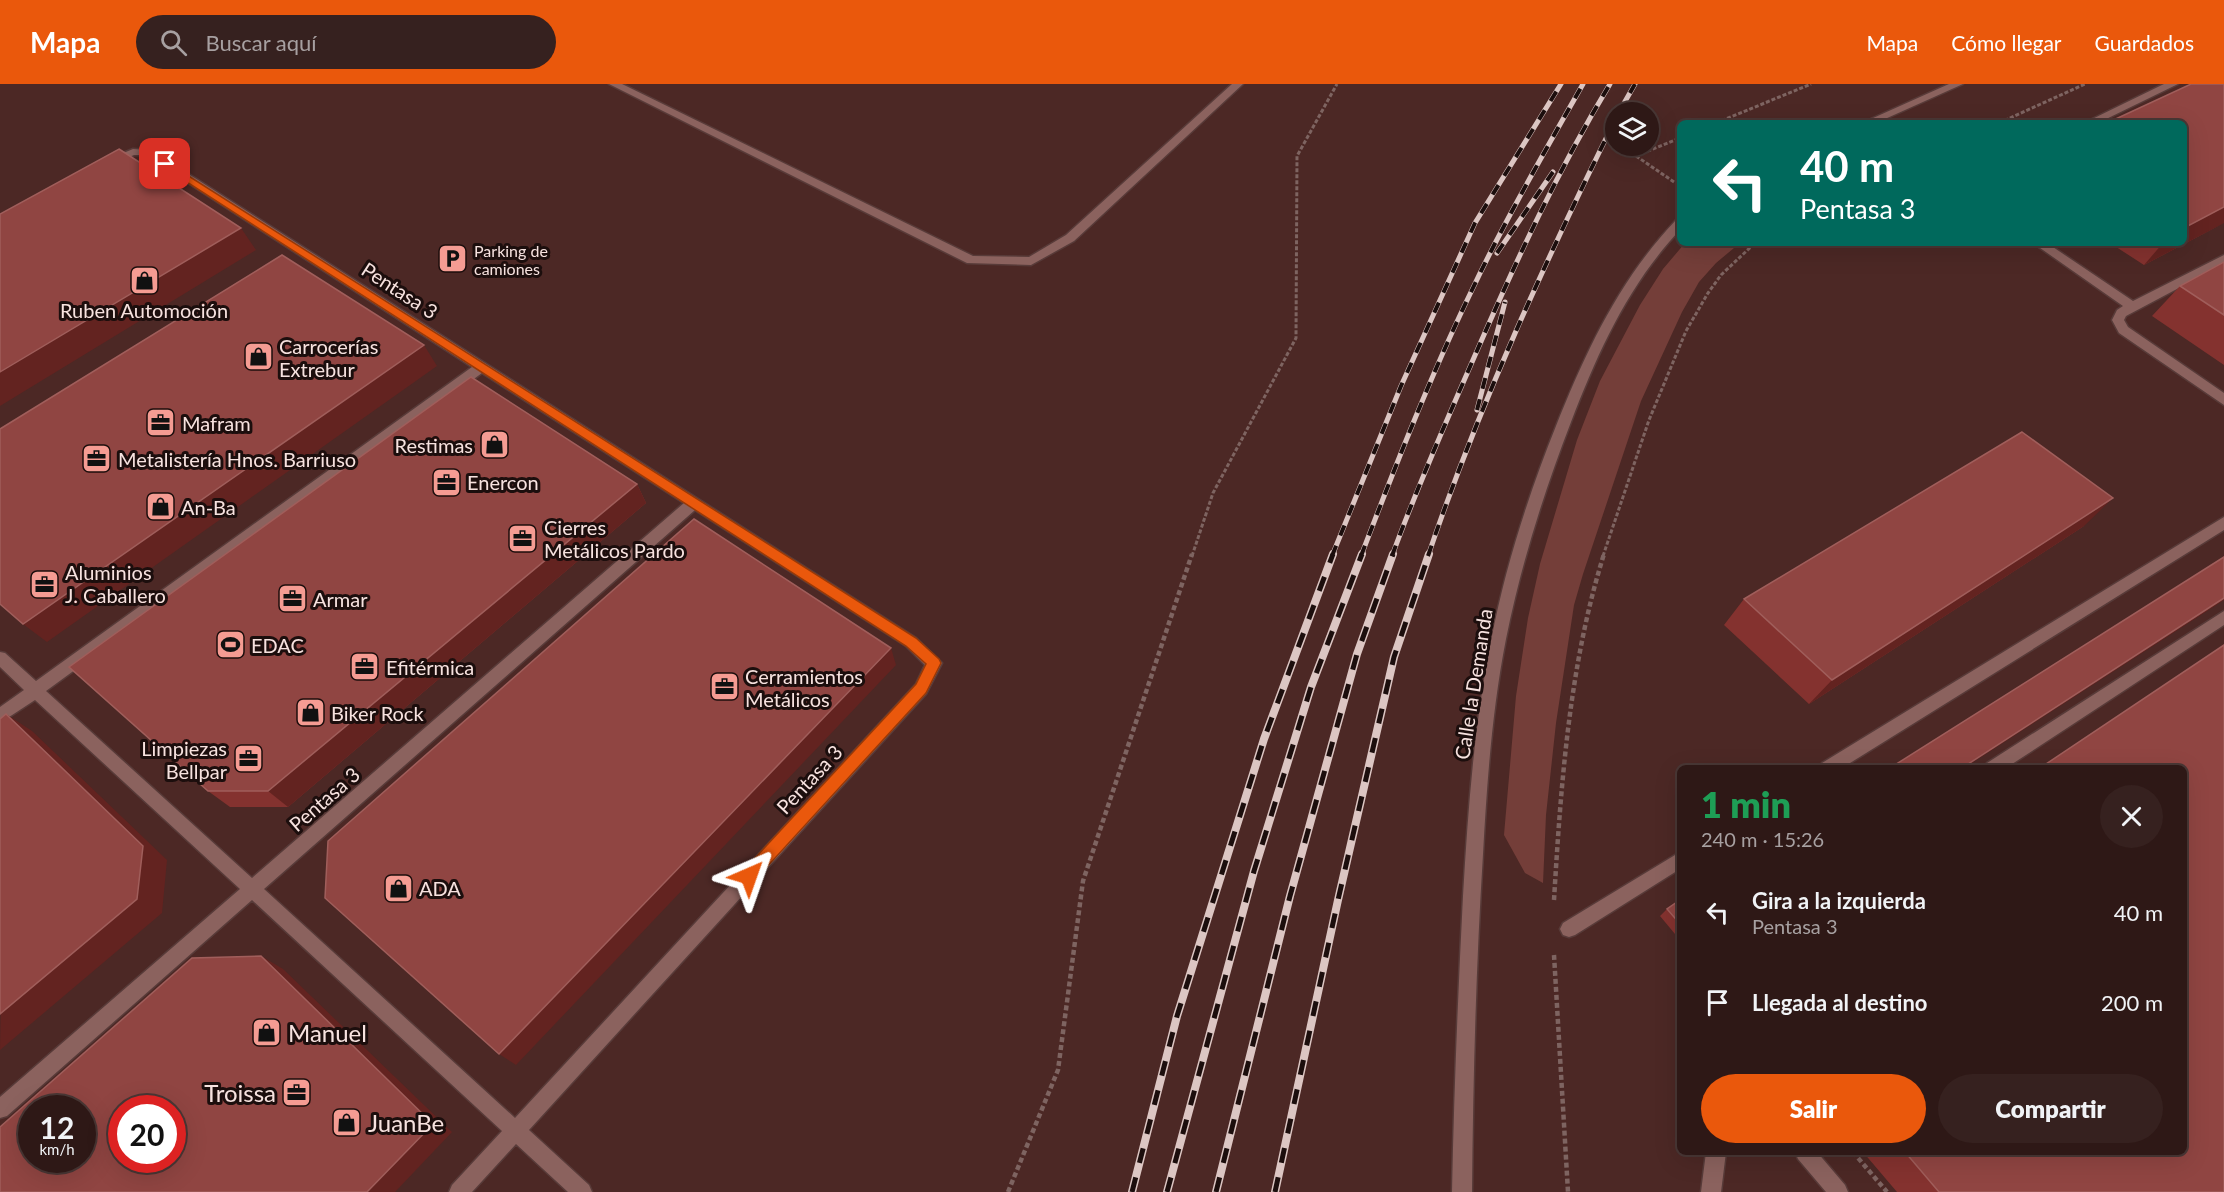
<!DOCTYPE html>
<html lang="es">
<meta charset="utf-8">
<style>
:root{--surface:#2e1816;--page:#36211f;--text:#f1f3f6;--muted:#a7a0a1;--line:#493735;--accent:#ea580c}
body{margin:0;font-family:Lato,sans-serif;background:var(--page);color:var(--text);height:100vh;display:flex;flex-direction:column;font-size:22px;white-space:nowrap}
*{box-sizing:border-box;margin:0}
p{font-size:20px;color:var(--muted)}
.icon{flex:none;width:33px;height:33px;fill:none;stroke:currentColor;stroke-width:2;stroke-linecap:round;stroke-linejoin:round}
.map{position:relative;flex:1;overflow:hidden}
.side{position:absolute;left:1677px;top:681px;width:510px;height:390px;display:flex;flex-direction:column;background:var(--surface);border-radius:9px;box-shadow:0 6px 24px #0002,0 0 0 2px var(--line)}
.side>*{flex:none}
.guide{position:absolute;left:1677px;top:36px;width:510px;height:126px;border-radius:9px;box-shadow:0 6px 24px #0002,0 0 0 2px var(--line);background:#00695c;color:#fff;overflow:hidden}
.tools{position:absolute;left:1605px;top:18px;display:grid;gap:12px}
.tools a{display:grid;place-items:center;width:54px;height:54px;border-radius:50%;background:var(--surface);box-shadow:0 6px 24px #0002,0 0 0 2px var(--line);font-size:30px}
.speed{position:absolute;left:18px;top:1011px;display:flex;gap:12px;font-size:30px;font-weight:700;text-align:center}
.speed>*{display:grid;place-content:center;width:78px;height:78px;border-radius:50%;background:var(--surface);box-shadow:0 6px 24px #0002,0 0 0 2px var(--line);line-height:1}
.speed small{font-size:15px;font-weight:400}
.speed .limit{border:9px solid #d22;background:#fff;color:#111}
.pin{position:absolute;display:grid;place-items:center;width:51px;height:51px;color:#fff;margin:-26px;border-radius:12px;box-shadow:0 3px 9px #0006}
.me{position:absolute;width:66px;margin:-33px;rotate:43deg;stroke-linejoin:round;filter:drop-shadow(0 0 4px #0008)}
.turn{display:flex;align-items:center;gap:21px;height:126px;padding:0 24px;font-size:27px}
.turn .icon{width:78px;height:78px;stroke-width:2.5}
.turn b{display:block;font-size:42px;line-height:51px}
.round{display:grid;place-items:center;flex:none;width:63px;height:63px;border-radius:32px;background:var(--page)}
.summary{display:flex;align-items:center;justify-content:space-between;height:102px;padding:0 24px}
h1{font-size:36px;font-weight:800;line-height:45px;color:#1e9e55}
.cta{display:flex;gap:12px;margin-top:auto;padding:12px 24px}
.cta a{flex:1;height:69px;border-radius:36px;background:var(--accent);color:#fff;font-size:24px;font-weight:800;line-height:69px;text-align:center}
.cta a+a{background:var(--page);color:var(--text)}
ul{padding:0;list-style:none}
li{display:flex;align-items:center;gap:18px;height:90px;padding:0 24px}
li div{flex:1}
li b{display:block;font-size:22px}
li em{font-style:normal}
header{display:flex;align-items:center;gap:36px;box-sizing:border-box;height:84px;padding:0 30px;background:var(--accent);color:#fff}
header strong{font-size:28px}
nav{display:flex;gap:33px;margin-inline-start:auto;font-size:21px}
.search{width:420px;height:54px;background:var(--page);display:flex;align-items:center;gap:15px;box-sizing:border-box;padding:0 21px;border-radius:33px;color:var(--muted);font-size:22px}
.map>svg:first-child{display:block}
.built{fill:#4c2825;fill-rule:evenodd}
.green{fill:#743e39}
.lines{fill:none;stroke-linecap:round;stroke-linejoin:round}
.minor-casing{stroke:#583b39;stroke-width:3}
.path-far1{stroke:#7e6461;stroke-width:3;stroke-dasharray:4 2;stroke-linecap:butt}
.path{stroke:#7e6461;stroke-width:4.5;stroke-dasharray:5 3;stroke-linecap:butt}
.minor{fill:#8b625e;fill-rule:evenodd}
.rail-far1-casing{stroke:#dcc6c3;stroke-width:5}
.rail-casing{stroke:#dcc6c3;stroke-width:8}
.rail-far1{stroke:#1c0e0d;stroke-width:4;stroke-dasharray:11;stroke-linecap:butt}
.rail{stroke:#1c0e0d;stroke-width:5;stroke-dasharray:15;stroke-linecap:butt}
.wall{fill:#84322f}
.shaded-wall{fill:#632320}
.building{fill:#904542;stroke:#a05e5b;stroke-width:1.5;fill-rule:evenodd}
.route{fill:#ea580c;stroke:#983908;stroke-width:1.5}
.labels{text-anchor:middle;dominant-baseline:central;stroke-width:6;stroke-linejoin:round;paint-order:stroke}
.far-poi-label{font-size:16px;fill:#f7e2df;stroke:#1c0e0d;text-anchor:start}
.street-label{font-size:20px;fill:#f7e2df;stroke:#1c0e0d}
.poi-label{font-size:20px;fill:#f7e2df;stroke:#1c0e0d;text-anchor:start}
.near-poi-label{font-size:24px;fill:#f7e2df;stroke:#1c0e0d;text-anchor:start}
</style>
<header>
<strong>Mapa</strong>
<div class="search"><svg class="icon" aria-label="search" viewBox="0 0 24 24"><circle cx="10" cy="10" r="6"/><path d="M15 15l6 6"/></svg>Buscar aquí</div>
<nav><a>Mapa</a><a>Cómo llegar</a><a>Guardados</a></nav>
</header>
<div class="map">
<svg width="2224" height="1108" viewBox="0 0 2224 1108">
<rect width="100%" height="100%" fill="#3e201e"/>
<path class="built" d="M0,0H2224V1108H0ZM1616,28H1648V62H1616ZM1680,39H2184V159H1680ZM1680,684H2184V1068H1680ZM32,1024H82V1076H32ZM122,1024H172V1076H122Z"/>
<path class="green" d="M1685,159H1740L1716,179L1699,198L1682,228L1641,317L1583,490L1574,521L1556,639L1546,731L1543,799L1525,789L1504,751L1516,612L1528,534L1540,480L1577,356L1600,297L1640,221L1663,185Z"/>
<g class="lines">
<defs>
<path id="minor" d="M609,0H622L973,172L1029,173L1066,151L1232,0H1243L1074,157L1031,181L967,179Z
M1949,0H1963L1876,39H1862Z
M2164,0H2178L2098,39H2084Z
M133,65L151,66L916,554L942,579L926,610L529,1046L589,1101L592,1108H568L516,1060L472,1108H449L452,1101L502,1047L252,816L7,1032L0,1034V1013L240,805L35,616L0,639V623L24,606L0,583V568L5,569L36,597L472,283L145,71H134L108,82L102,78ZM482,289L684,419L252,794L46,607ZM695,426L906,562L925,581L916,600L515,1034L264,805Z
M1680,135V146C1628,201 1598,268 1571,338C1544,408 1521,480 1506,555C1492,626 1487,698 1483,770C1476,883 1473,995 1472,1108H1452C1454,1009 1458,910 1463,812C1468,727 1474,641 1491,557C1505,484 1528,412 1556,342C1586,267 1619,196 1676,136Z
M2033,159H2047L2133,217L2224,171V180L2126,232L2124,236L2128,243L2224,309V321L2119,249L2112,236L2117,226L2123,222Z
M2224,433V446L1842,684H1820L1822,679Z
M2224,527V541L2006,684H1985L1987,679Z
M1680,768V785L1575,851L1569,853L1563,851L1560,845L1563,839Z
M1706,1068H1726L1721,1108H1701Z
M1795,1068H1817L1845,1101L1848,1108H1826L1798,1075Z"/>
</defs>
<use href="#minor" class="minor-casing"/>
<path class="path-far1" d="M1716,39L1811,0
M1999,39L2085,0
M1636,72L1680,102
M1636,72L1680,54
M1192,472L1213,409L1296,254L1297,72L1337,0
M1603,472L1649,336L1686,247L1708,209L1721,191L1755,159"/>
<path class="path" d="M1554,816C1561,700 1569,582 1604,470
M1554,871L1568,1108
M1853,1068L1887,1108
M1008,1108L1058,986L1083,797L1192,470"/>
<use href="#minor" class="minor"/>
<defs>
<path id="rail-far1" d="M1619,28L1635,0
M1497,169L1553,88
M1477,326L1505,218
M1332,472L1401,302L1475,139L1561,0
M1361,472C1395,383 1430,293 1471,208C1505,136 1544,69 1583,0
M1392,472C1417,403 1447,336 1476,269C1516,177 1558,86 1610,0
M1428,472C1479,321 1546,176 1616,34"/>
<path id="rail" d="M1132,1108L1177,932L1264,655L1333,470
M1167,1108L1254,787L1311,603L1362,470
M1216,1108L1290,812L1357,570L1393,470
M1275,1108L1338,816L1394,573L1429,470"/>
</defs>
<use href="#rail-far1" class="rail-far1-casing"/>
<use href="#rail" class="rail-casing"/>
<use href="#rail-far1" class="rail-far1"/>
<use href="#rail" class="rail"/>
</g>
<path class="wall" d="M2224,139L2144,181L2110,159H2184Z
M2224,178V281L2152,232L2180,202Z
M637,400L646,419L288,723H230L208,707Z
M2084,442L1809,620L1724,541L1744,515Z
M1680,816V856L1660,832L1667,825Z
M1863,1068H2184L2224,1108H1897Z"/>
<path class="shaded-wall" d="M2224,123V139L2144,181L2163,159H2184V144Z
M241,144L256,166L0,322V288Z
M424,261L437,282L47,558L23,540Z
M637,400L646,419L288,723L268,707Z
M2113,414L2084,442L1809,620L1832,596Z
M2224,514V516L1964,684H1962Z
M891,564L896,581L516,981L499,970Z
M6,630L32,647L167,776L162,829L0,966Z
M261,872L283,885L452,1048L395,1108H367Z"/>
<path class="building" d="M2191,0H2224V123L2184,144V39H2107Z
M119,65L241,144L0,288V130Z
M282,171L424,261L23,540L0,520V345Z
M2224,178V231L2180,202Z
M471,293L637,400L268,707H208L69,583Z
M2022,348L2113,414L1832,596L1744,515Z
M694,435L891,564L499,970L325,814L328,757Z
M2224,473V514L1962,684H1890Z
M2224,561V1108H1939L1905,1068H2184V684H2040Z
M6,630L143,762L137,815L0,930V635Z
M1680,816V840L1667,825Z
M261,872L433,1040L367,1108H0V1043L192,874ZM32,1024H82V1076H32ZM122,1024H172V1076H122Z"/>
<path class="route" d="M165,77L916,554L939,575L941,579L926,609L754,797L749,799L743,797L741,792L743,787L916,600L926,580L906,562L162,82V78Z"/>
<defs>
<symbol id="parking-square" viewBox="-11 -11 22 22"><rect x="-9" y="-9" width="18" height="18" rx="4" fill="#f59c93" stroke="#1c0e0d"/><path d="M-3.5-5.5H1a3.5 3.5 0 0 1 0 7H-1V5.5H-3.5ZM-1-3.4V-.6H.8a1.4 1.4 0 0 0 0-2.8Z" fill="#111"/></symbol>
<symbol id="shop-square" viewBox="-11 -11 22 22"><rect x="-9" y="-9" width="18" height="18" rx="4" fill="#f59c93" stroke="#1c0e0d"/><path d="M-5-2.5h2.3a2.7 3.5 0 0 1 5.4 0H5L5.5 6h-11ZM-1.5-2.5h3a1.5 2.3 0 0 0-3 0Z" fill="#111"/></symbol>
<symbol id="office-square" viewBox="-11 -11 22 22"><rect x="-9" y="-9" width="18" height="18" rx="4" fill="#f59c93" stroke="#1c0e0d"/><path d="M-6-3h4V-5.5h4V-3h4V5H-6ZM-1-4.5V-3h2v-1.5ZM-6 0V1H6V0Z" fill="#111"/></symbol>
<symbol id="stadium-square" viewBox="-11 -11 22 22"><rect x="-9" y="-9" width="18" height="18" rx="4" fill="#f59c93" stroke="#1c0e0d"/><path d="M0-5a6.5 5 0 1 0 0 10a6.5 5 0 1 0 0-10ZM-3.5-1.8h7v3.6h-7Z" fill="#111"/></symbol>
</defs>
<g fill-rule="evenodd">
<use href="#parking-square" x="436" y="158" width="33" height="33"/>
<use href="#shop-square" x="128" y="180" width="33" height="33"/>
<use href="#shop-square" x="242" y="256" width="33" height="33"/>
<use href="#office-square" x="144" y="322" width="33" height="33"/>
<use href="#shop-square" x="478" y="344" width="33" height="33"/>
<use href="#office-square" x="80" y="358" width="33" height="33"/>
<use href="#office-square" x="430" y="382" width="33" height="33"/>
<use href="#shop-square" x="144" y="406" width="33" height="33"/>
<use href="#office-square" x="506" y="438" width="33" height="33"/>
<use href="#office-square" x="28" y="484" width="33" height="33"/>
<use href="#office-square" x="276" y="498" width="33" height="33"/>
<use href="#stadium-square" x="214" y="544" width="33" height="33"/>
<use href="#office-square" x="348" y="566" width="33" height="33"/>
<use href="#office-square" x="708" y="586" width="33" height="33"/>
<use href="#shop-square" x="294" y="612" width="33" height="33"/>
<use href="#office-square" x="232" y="658" width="33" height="33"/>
<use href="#shop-square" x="382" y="788" width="33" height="33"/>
<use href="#shop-square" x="250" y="932" width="33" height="33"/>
<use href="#office-square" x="280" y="992" width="33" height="33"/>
<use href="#shop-square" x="330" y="1022" width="33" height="33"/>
</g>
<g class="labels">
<g class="far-poi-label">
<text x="474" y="166">Parking de<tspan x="474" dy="18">camiones</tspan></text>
</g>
<g class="street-label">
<text transform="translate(400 206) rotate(33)">Pentasa 3</text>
<text transform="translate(1473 600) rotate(-81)">Calle la Demanda</text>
<text transform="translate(809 695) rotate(-47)">Pentasa 3</text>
<text transform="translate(324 715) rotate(-41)">Pentasa 3</text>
</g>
<g class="poi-label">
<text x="144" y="226" text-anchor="middle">Ruben Automoción</text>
<text x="279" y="262">Carrocerías<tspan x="279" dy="23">Extrebur</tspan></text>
<text x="182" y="339">Mafram</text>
<text x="473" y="361" text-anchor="end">Restimas</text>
<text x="118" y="375">Metalistería Hnos. Barriuso</text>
<text x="467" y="398">Enercon</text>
<text x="181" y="423">An-Ba</text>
<text x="544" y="443">Cierres<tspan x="544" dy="23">Metálicos Pardo</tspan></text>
<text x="65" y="488">Aluminios<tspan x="65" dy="23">J. Caballero</tspan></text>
<text x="313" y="515">Armar</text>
<text x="251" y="561">EDAC</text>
<text x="386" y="583">Efitérmica</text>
<text x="745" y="592">Cerramientos<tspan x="745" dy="23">Metálicos</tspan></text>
<text x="331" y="629">Biker Rock</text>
<text x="227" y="664" text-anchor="end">Limpiezas<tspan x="227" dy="23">Bellpar</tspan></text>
<text x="419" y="804">ADA</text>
</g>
<g class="near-poi-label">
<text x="288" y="948">Manuel</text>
<text x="276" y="1008" text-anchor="end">Troissa</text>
<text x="368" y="1038">JuanBe</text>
</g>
</g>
</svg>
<div class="tools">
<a><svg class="icon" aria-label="layers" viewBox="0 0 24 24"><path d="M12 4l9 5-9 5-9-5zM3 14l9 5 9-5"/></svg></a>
</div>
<div class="speed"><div>12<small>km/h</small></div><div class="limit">20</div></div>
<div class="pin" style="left:165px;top:80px;background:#d93025"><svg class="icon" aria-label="arrive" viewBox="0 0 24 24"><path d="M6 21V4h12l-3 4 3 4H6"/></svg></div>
<svg class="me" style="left:749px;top:792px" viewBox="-20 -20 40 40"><path d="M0-17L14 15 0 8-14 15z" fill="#ea580c" stroke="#fff" stroke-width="4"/></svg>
<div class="guide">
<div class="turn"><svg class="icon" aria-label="left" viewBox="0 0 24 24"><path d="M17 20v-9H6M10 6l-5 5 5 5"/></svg><div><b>40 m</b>Pentasa 3</div></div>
</div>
<section class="side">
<div class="summary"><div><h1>1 min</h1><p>240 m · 15:26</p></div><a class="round"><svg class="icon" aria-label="close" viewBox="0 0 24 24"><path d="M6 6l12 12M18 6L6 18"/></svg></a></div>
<ul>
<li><svg class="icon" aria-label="left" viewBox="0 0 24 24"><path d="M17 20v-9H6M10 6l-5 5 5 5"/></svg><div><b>Gira a la izquierda</b><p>Pentasa 3</p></div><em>40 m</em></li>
<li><svg class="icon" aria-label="arrive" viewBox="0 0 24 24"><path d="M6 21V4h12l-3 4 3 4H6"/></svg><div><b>Llegada al destino</b></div><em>200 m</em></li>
</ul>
<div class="cta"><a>Salir</a><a>Compartir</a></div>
</section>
</div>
